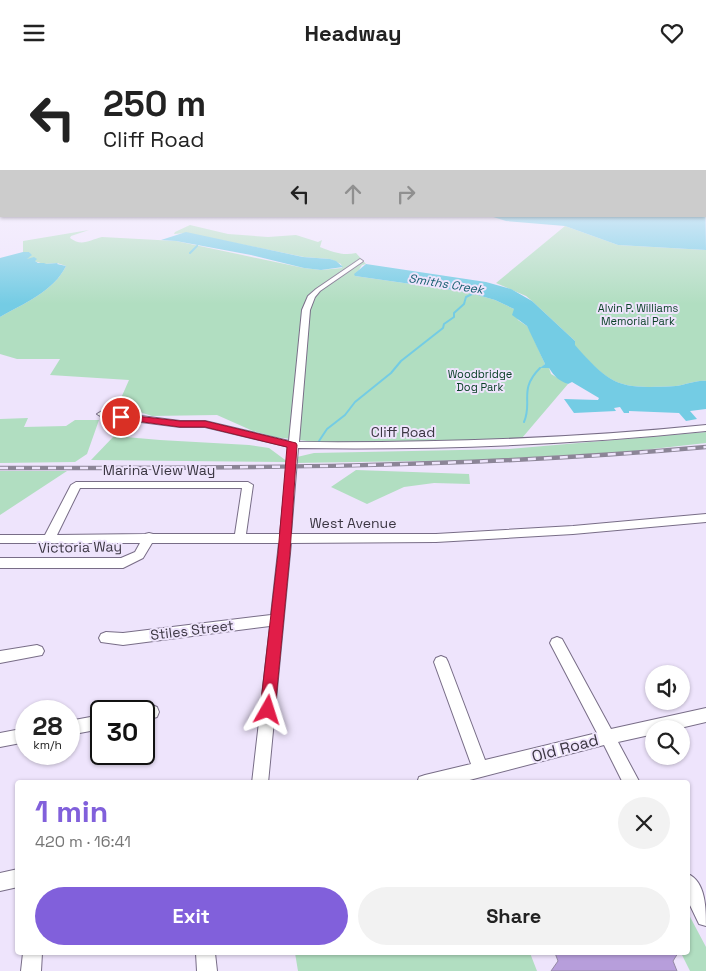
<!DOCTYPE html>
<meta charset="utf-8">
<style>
:root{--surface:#fff;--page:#f2f2f2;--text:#222;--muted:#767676;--accent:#8160db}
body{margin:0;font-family:"Space Grotesk",sans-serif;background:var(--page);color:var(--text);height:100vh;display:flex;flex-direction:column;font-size:19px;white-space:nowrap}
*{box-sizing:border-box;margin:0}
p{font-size:16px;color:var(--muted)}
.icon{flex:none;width:28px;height:28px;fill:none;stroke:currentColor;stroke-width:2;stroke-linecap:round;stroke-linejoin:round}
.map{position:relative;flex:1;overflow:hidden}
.drawer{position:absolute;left:15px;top:715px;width:675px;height:175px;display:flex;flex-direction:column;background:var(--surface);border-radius:5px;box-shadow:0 1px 4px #0004}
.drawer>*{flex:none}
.guide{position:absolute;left:0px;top:0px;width:706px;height:152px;box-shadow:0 1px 4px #0004;background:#fff;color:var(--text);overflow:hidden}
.buttons{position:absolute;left:645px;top:600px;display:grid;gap:10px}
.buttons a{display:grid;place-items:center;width:45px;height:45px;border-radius:50%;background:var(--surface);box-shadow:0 1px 4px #0004;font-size:25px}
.speed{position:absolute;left:15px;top:635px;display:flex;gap:10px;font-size:25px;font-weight:700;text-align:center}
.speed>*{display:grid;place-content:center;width:65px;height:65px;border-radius:50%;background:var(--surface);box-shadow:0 1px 4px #0004;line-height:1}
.speed small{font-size:12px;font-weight:400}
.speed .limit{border:2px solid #111;border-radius:8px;background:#fff;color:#111}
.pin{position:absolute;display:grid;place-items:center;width:42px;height:42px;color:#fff;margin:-21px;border:2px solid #fff;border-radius:50%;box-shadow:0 1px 5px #0007}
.me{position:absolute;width:55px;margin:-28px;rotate:6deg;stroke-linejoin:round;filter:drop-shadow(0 0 4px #0008)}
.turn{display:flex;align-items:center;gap:18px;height:105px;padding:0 20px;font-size:22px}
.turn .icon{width:65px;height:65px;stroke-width:2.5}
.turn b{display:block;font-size:35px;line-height:42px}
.lanes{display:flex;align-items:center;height:48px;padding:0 20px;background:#0003;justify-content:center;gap:25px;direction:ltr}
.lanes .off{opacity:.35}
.round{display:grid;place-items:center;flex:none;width:52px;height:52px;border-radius:26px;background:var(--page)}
.overview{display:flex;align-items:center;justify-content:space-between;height:85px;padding:0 20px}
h1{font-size:30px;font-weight:800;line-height:38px;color:var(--accent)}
.action{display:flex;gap:10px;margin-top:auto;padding:10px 20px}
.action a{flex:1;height:58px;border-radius:30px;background:var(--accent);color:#fff;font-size:20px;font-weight:800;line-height:58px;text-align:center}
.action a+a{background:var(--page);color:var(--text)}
header{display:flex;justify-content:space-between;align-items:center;height:65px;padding:0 20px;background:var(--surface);font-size:22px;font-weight:800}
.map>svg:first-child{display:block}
.green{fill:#b1dec1}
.water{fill:#74cce4}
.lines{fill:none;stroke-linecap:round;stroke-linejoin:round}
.stream-far1{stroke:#74cce4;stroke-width:1}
.stream{stroke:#74cce4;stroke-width:2}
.building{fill:#b79edb;stroke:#9489a4}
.minor-casing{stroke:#786d87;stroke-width:2}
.minor{fill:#fff;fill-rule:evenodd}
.rail-casing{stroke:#8c8597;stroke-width:4.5}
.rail{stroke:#eee4fc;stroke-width:2.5;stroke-dasharray:8;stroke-linecap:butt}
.route{fill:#e11d48;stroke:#92132f}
.labels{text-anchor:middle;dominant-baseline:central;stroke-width:4;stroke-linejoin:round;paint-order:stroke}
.far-park-label{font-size:11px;fill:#0c4228;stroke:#eee4fc}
.far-water-label{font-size:12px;font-style:italic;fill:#155e6f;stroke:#eee4fc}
.street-label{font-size:14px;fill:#3b3642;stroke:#eee4fc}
.near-street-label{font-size:16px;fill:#3b3642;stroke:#eee4fc}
</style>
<header><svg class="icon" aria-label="menu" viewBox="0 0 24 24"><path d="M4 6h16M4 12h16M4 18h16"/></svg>Headway<svg class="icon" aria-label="heart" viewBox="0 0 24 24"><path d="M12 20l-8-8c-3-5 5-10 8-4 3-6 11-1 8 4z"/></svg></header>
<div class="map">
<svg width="706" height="906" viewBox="0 0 706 906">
<rect width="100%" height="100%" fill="#eee4fc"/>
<path class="green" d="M190,160L228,169L268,172L296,170L318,177L322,175L320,182C333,187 343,191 356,188L366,199L362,200L355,211L467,227L495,235L514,244L518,255L527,261L531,268L545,299L541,303H549L551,309L568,319L522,373L447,379L323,378L275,372L253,366L217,350L152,351L118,340L129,315L50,310L60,294H17L0,289V252C23,239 54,226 66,201L57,198L44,199L27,194L26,192L31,191L29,187H23V176L89,165L71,171L70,173C82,182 89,175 102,172L176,176L304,203L321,205L342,203L341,199L330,194L304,192L186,168L174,169L175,167Z
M565,161L618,180L706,185V316C696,315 686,320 676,321C619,324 612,322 574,280L575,276L532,236L526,231L496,218Z
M28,353L24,362L66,361L75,355H99L87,389L75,397L0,398V354Z
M706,367V378L625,387L483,395L293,398L297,392L314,388L509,384Z
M114,371L160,375L249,380L269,383L288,397L91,395Z
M356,405L469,409L470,419L434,418L404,422L367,439L331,422Z
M0,406H67L0,450Z
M688,848L706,882V906H690L681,888H688Z
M295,888H530L537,906H298Z"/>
<path class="water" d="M705,112L706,185L618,180L565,161L506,156L490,151H705Z
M186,167L303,192L330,194L336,196L343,202L321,205L304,203L251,190L176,176L161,175Z
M23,187H29L32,190L27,194L34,192L37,194L35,196L38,198H46L44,199L58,198L57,199L66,201C54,226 23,239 0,252V193Z
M366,199L486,217L511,224L532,236L575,276V280C612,322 619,324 676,321C686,320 696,315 706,316V344L690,346L697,354L686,356L679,348L629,346V348H624L620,342L614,343L616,346L574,348L564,334L598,335L599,333L572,317L568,319C559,316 554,311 549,303H540L545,299L527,261L512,250L514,244L495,235L467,227L355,211L354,209Z"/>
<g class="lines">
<path class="stream-far1" d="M195,183L199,179"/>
<path class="stream" d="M190,188L197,181
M524,357C533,337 518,325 540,303
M319,376L327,364L345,350L355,337L391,308L401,296L443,263L444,259L454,252V248L464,239L466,232L474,228"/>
</g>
<path class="building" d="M555,888H678L673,896L677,906H551L558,896Z"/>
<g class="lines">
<defs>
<path id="minor" d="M360,194L363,196L362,197L320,226L315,232L310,245L299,377C435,378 570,374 706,360V366C570,380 435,385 298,383L291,469H436L573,461L706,449V457L573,469L436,477L291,478L268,718H252L270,561L123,580L101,577L99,573L101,569L106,567L123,568L271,550L279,478H152L143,493L123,503H0V493H121L135,487L140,478H0V470H45L71,420L76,417H248L253,420L246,469H280L289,382L205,362H180L102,352L97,349L102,346L180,356H205L289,376L302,245L308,231L316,224ZM80,423H242L235,469H153L149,468L145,469L57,470Z
M557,572L562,574L611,664L706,643V657L676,664H654V669L618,677L640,718H623L604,680L458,718H417L419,712L425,710L471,699L434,597L436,593L441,591L446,593L448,597L485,695L597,668L550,578L552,574Z
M37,580L42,582L44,586L42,590L0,598V586Z
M152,640L157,642L159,647L157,652L144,656V646H138L139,644Z
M101,650V664L69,670V656Z
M26,663V677L0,682V668Z
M18,804V822L0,826V808Z
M688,809C706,817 706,844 706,861L699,859L688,836Z
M23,888H42L41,906H21Z
M196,888H215L217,906H197Z"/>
</defs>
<use href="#minor" class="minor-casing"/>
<use href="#minor" class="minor"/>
<defs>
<path id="rail" d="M0,403C236,403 471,403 706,382"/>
</defs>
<use href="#rail" class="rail-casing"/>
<use href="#rail" class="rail"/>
</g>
<linearGradient id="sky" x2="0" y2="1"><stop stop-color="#79bee6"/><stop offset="0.47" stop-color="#f7f3fe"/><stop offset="1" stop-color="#f7f3fe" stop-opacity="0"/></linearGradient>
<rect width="706" height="239" fill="url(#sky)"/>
<path class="route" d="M118,349L180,356H205L296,378L297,380L290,488L275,645L273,650L268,652L262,650L260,645L278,488L287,382L205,362H180L121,354H118Z"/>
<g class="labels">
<g class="far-park-label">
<text x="638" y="243">Alvin P. Williams<tspan x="638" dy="13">Memorial Park</tspan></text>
<text x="480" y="309">Woodbridge<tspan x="480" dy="13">Dog Park</tspan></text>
</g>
<g class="far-water-label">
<text transform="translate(446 219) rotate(9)">Smiths Creek</text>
</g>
<g class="street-label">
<text x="403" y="367">Cliff Road</text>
<text x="159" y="405">Marina View Way</text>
<text x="353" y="458">West Avenue</text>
<text transform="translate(80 482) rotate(-1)">Victoria Way</text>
<text transform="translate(192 565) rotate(-7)">Stiles Street</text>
</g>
<g class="near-street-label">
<text transform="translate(565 683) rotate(-15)">Old Road</text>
</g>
</g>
</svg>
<div class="buttons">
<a><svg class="icon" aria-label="sound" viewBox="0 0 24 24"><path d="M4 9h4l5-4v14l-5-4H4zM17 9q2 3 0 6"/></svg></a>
<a><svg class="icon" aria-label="search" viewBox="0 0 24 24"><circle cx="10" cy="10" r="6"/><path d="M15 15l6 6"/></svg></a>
</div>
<div class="speed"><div>28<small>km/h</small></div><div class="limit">30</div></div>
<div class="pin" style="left:121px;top:352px;background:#d93025"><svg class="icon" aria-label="arrive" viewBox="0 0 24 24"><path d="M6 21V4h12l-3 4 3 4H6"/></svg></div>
<svg class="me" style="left:268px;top:645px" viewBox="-20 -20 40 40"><path d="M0-17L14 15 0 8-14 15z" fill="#e11d48" stroke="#fff" stroke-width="4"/></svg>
<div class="guide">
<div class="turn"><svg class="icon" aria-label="left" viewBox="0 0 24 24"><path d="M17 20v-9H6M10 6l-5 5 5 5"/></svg><div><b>250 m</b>Cliff Road</div></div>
<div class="lanes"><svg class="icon" aria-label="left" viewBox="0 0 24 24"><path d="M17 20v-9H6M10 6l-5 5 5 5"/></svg><svg class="icon off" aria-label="ahead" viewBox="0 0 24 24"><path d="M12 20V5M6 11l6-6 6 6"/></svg><svg class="icon off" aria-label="right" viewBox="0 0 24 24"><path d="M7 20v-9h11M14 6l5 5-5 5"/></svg></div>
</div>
<section class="drawer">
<div class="overview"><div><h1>1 min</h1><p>420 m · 16:41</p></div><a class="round"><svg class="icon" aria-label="close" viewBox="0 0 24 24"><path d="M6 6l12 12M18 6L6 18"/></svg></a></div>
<div class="action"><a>Exit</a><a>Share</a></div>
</section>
</div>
